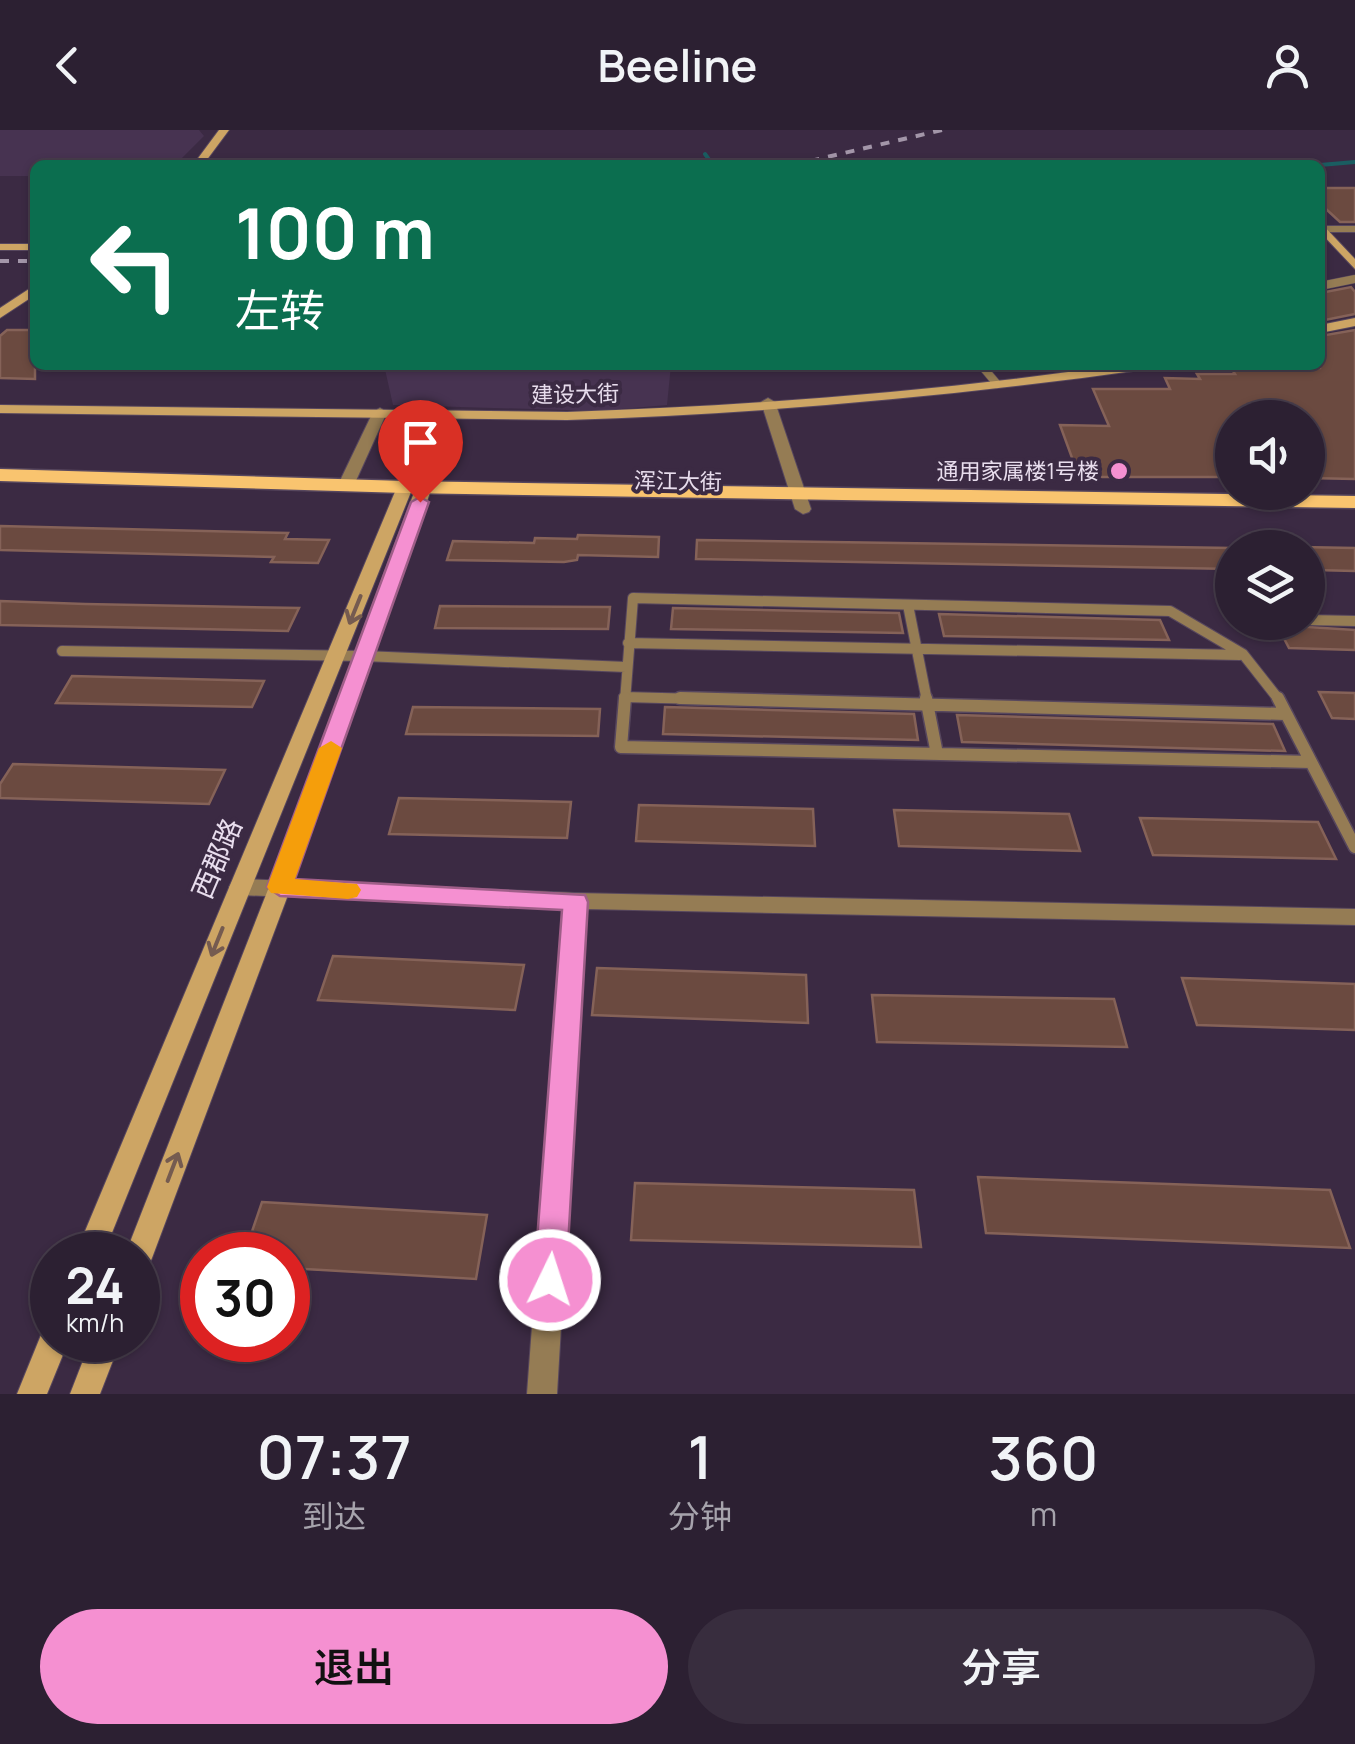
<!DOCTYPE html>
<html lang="zh">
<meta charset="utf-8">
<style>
:root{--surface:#2c2032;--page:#382d3e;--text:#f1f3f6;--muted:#a6a3ac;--line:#483e4d;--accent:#f590d1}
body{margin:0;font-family:Manrope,"Noto Sans SC",sans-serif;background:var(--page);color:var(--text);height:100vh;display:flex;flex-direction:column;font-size:38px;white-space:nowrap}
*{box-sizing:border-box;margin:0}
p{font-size:32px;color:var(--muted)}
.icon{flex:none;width:55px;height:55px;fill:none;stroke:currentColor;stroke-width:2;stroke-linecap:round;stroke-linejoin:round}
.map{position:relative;height:1264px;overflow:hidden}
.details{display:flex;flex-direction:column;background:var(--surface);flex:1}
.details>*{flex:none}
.top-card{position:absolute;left:30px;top:30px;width:1295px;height:210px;border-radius:15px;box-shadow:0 2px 8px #0004,0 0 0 2px var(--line);background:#0b6e4f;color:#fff;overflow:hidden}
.buttons{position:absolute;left:1215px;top:270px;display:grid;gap:20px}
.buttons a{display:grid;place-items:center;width:110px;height:110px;border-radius:50%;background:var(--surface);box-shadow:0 2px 8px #0004,0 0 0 2px var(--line);font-size:50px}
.speed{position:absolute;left:30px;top:1102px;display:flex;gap:20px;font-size:50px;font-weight:700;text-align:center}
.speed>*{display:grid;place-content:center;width:130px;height:130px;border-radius:50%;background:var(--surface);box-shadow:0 2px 8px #0004,0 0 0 2px var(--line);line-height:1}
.speed small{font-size:25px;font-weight:400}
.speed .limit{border:15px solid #d22;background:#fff;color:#111}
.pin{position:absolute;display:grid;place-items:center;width:85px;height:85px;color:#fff;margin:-102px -42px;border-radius:50% 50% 50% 0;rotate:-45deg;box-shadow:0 0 10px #0007}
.pin .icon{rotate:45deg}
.me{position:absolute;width:110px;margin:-55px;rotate:4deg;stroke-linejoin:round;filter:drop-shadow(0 0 8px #0008)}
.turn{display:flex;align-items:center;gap:35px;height:210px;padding:0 40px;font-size:45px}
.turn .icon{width:130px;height:130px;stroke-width:2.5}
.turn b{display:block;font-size:70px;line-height:85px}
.eta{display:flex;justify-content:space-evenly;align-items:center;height:170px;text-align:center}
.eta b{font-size:60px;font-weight:600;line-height:70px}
.button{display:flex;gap:20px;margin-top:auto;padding:20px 40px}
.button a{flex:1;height:115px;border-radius:60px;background:var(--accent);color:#111;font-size:40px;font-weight:600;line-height:115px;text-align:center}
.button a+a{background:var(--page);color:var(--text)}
header{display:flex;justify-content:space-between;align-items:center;height:130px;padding:0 40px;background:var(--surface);font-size:45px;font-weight:600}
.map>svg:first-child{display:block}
.built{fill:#473351}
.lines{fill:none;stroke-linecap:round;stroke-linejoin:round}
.stream{stroke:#1a5d61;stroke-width:4}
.building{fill:#6b4a40;stroke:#856258;stroke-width:2.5}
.lane-far3-casing{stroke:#57475e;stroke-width:8}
.lane-far2-casing{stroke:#57475e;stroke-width:9}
.lane-far1-casing{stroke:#57475e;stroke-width:12}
.lane-casing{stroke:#57475e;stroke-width:15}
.street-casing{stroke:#57475e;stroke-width:2}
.secondary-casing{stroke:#57475e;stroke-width:2}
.primary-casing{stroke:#57475e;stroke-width:3}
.lane-far3{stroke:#957c54;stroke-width:6}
.lane-far2{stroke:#957c54;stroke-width:8}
.lane-far1{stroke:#957c54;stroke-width:10}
.lane{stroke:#957c54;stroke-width:12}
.street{fill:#957c54;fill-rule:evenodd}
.secondary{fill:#cda564;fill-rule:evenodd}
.primary{fill:#f9c46f;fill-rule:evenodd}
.rail{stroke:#a396a9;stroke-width:4;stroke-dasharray:9 9;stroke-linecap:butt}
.oneway{stroke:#755b50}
.route{fill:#f590d1;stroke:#9f5e88;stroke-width:2.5}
.slow{fill:#f59e0b}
.poi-dot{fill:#f590d1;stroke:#3b2a43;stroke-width:4}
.labels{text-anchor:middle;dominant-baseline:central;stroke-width:8;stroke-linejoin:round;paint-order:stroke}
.far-street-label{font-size:22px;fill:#e8dded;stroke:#3b2a43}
.far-poi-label{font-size:22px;fill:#e8dded;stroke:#3b2a43;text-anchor:end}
.street-label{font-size:28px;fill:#e8dded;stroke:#3b2a43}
</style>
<header><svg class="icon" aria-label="back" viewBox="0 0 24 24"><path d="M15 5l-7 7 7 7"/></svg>Beeline<svg class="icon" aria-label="person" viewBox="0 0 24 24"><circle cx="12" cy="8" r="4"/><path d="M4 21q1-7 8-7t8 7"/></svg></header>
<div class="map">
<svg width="1355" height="1264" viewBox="0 0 1355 1264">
<rect width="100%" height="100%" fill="#3b2a43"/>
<path class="built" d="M0,0H199L204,6L175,35H35V46H0Z
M384,235H671L667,275L599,281L393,275Z"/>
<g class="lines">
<path class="stream" d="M705,24L713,35
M1320,35L1355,32"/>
</g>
<path class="building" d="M1320,58H1355V92H1340L1326,79H1320Z
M1351,157L1355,162V184L1320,191V163Z
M7,200H35V249L0,248V206Z
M1355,200V349L1308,348V288H1232V347H1079L1060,295L1109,296L1093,259H1170L1165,248L1200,249L1197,244H1235L1230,236L1320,238V206Z
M0,396L288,403L285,409L329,410L318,433L271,432L274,427L0,420Z
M578,405L659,407L658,427L578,425L577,430L564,432L447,430L453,411L534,413L535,408L577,409Z
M697,410L1232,418V439L696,429Z
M1301,417L1355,418V441L1315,440L1308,428V418Z
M0,471L85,474L299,478L288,501L105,497L0,495Z
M440,476L610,477L608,499L435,498Z
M673,478L899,483L903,503L671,499Z
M939,484L1160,490L1169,510L944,506Z
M1277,495L1355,500V520L1289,518Z
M72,546L264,551L252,577L56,573Z
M1319,562L1355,563V589L1332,588Z
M413,577L600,579L598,606L406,604Z
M665,577L914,584L918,610L663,604Z
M957,585L1273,594L1285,621L962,612Z
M13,634L225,640L209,674L0,668V654Z
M399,668L571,672L567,708L389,704Z
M639,675L813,679L815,716L636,711Z
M894,680L1069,684L1080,721L899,716Z
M1140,688L1318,692L1336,729L1153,725Z
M333,826L524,835L515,880L318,870Z
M597,838L806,845L808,893L592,885Z
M1182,848L1355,854V900L1197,895Z
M872,865L1114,869L1127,917L877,912Z
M978,1047L1330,1060L1350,1118L986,1103Z
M635,1053L914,1060L921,1117L631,1110Z
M262,1072L487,1085L476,1149L288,1138V1125H244Z"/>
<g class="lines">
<defs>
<path id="lane-far3" d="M1320,99H1355"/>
<path id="lane-far2" d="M1320,156L1355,149
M981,235L997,254"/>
<path id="lane-far1" d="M908,475L927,571
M1308,490L1355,491
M628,513L1240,525
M62,521L364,526L626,537
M624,567L777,571
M625,571L633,468L1170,481L1243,524L1280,571"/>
<path id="lane" d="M625,568L621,617L1311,632
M680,568L1285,584
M926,568L937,624
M1278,568L1355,717"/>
<path id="street" d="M768,268L775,272L811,379L809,382L803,384L795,379L761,272Z
M380,278L387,282L354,355L351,358H341L338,355L373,282Z
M240,749L575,763L1355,779V795L586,779L557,1264H527L563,778L240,765L232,762L229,757L232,752Z"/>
<path id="secondary" d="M219,0H229L203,35H193Z
M1320,92L1355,129V139L1320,102Z
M0,114H35V120H0Z
M35,155V165L0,188V178Z
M1355,188V196L1320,203V195Z
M1120,235H1155L1148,239C956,266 761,284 567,290L0,283V275L567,282C750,276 939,261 1120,235Z
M405,352L413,357L103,1125H75L397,357Z
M424,352L432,357L291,757L152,1128L148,1137L138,1141V1125H125L269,757L416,357Z
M52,1196V1210H69L47,1264H17L43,1200Z
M91,1210H121L100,1264H70Z"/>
<path id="primary" d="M0,339L405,351L1355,366V378L405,363L0,351Z"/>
</defs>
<use href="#lane-far3" class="lane-far3-casing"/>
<use href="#lane-far2" class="lane-far2-casing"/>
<use href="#lane-far1" class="lane-far1-casing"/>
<use href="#lane" class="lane-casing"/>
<use href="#street" class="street-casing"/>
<use href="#secondary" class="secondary-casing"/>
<use href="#primary" class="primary-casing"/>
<use href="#lane-far3" class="lane-far3"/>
<use href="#lane-far2" class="lane-far2"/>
<use href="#lane-far1" class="lane-far1"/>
<use href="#lane" class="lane"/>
<use href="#street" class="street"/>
<use href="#secondary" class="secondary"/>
<use href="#primary" class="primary"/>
<path class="rail" d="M793,35L942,0
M0,131H35"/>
</g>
<defs><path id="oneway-shaft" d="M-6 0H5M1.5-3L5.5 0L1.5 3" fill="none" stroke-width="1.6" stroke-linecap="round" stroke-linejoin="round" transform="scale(2.5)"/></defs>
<g class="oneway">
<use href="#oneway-shaft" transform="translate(355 480) rotate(112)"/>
<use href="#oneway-shaft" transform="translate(217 812) rotate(112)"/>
<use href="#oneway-shaft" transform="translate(173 1037) rotate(-69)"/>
</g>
<path class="route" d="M420,367L429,372L295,749L585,765L588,772L566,1150L562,1161L550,1165L538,1161L534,1150L562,780L280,766L267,757L411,372Z"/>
<path class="slow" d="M331,611L342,618L295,749L357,754L361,760L357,767L348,769L271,763L267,757L319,618Z"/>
<circle class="poi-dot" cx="1119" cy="341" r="10"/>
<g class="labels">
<g class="far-street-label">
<text transform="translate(575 264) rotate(-1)">建设大街</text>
<text transform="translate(678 351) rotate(1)">浑江大街</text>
</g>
<g class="far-poi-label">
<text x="1099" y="341">通用家属楼1号楼</text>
</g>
<g class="street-label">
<text transform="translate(216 728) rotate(-67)">西郡路</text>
</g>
</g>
</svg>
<div class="buttons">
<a><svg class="icon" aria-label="sound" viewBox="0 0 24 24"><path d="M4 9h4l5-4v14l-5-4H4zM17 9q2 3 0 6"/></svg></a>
<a><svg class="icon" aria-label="layers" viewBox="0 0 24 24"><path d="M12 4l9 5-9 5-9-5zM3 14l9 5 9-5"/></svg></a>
</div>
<div class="speed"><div>24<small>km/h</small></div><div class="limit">30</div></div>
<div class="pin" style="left:420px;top:372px;background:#d93025"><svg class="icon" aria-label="arrive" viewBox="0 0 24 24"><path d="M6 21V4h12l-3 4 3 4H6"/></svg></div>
<svg class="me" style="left:550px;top:1150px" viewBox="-20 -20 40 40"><circle r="17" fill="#f590d1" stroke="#fff" stroke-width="3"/><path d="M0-11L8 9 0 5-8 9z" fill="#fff"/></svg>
<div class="top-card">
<div class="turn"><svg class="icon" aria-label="left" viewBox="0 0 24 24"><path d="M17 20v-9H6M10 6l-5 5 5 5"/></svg><div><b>100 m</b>左转</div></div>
</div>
</div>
<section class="details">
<div class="eta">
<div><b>07:37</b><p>到达</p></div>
<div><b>1</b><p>分钟</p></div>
<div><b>360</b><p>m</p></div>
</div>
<div class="button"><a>退出</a><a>分享</a></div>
</section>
